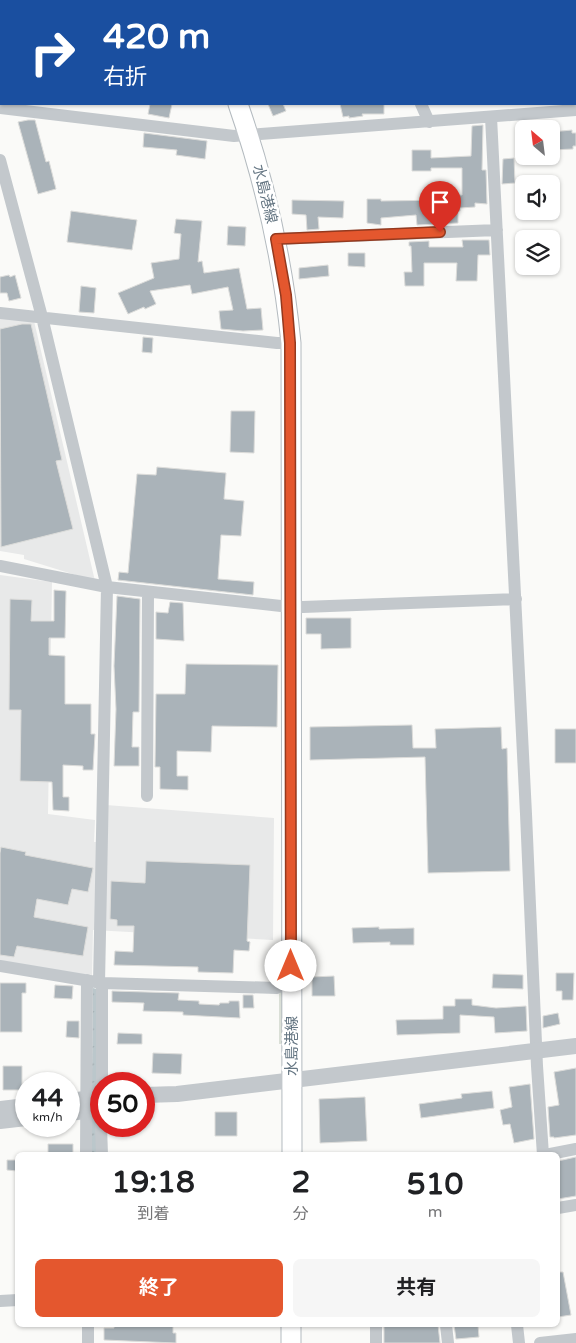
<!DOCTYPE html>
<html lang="ja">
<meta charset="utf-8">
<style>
:root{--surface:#fff;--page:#f6f6f6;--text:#202124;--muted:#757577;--accent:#e4572e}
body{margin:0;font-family:"Varela Round","Noto Sans JP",sans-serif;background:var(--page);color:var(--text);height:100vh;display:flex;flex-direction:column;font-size:19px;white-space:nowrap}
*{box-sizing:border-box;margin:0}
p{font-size:16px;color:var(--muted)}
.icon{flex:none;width:28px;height:28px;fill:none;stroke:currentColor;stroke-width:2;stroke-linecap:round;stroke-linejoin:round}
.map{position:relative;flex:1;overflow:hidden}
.drawer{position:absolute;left:15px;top:1152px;width:545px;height:175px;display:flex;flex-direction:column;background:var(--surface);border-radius:8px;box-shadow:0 1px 4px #0004}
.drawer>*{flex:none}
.banner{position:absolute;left:0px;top:0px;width:576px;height:105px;box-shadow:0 1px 4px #0004;background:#1a4fa0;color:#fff;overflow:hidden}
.needle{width:32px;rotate:332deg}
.controls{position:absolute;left:515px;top:120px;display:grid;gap:10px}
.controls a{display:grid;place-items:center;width:45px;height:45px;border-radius:8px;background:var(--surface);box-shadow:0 1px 4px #0004;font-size:25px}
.speed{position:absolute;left:15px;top:1072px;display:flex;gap:10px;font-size:25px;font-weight:700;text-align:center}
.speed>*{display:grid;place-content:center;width:65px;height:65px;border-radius:50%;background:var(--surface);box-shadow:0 1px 4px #0004;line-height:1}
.speed small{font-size:12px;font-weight:400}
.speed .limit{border:8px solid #d22;background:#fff;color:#111}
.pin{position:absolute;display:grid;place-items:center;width:42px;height:42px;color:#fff;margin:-51px -21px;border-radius:50% 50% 50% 0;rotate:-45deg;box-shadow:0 0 5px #0007}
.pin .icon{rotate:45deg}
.me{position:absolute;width:55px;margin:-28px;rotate:0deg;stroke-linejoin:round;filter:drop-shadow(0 0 4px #0008)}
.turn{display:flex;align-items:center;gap:18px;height:105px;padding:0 20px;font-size:22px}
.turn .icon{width:65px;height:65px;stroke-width:2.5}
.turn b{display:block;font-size:35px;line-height:42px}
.eta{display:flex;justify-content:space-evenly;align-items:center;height:85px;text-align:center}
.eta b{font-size:30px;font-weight:700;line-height:35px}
.button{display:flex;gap:10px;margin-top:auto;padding:10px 20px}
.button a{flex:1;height:58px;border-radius:8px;background:var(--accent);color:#fff;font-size:20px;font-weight:700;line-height:58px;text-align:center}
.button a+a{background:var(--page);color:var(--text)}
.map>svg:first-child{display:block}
.built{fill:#e8e9e9}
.grass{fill:#dadfd7}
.water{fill:url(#water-ripples)}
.building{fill:#aab3b9;stroke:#dcdcda}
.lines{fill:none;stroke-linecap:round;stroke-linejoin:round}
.secondary-casing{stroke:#b3babf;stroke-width:21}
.minor{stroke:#c3c8cc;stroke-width:12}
.tertiary{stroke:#c3c8cc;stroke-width:16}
.secondary{stroke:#fff;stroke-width:19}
.route-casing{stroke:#94391e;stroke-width:12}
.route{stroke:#e4572e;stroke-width:9}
.labels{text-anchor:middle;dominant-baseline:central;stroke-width:5;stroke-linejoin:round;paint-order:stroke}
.street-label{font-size:15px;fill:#657683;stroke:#fff}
</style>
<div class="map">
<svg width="576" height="1343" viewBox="0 0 576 1343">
<defs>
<pattern id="water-ripples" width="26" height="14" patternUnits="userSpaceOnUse" patternTransform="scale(1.25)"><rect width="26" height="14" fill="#bbc7cb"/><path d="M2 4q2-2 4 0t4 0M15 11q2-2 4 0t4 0" fill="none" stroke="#9ca6aa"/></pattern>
</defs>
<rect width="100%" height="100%" fill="#fafaf8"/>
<path class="built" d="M0,316L34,321L95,581L24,559V555L0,551Z
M0,575L52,582L48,814L95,820L94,842H105L106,805L274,818L273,940L93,930L92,978L0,962Z"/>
<path class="grass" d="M283,988V1044H279V994Z"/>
<path class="water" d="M93,988L97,989L96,1155H91Z"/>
<path class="building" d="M150,104H172L169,118L148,114Z
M268,104H283L286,111L273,116Z
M340,104H384V114H362L363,116L349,118V116L343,117Z
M28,120H35L46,162L49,161L56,189L38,194L18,122Z
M483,125L482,170H486L487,204L475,203V207L460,208V211H458V223L417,225L416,215L381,218V225L367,223V199H381V201L447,200V195H462V168H431V171H412V150H431V158L471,156L472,126Z
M572,130V133H576V146H573V149L551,150V132Z
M144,133L207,141L205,159L176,155L177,150L143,147Z
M514,158L515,183L502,184L503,159Z
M292,200L344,201L343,218L318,217L319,229L307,230L306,215L292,214Z
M71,211L137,220L132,250L67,242Z
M176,219L202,221L198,262L202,261L204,273L239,268L247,309L261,308L263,330L243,331L221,329L219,311L233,310L228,287L192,294L190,285L150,291L156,304L145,309L144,307L128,314L118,293L154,278L151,263L179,259L181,234L174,233Z
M228,226L246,227L245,246L227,245Z
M462,240H489L490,255H478L477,281H456L457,263H424V286H405L404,272H412L411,246H409V242L429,241V247H463Z
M348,253H365V267L348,266Z
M328,265L329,276L299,279V268Z
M9,275L10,277L15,275L21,298L9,301L7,293H0V277Z
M81,286L96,288L94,313L79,312Z
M22,324H31L62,460L56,461L73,529L1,547L0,329Z
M143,337L153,338L152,353L142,352Z
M231,411H255L254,453L230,452Z
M157,467L226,473L224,499L244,501L241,536L221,535L218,579L254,582L253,595L118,580L119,572L128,573L137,474L156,475Z
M54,590L66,591L65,638H49V655L65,656V704H91V734H95L93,770H83V766L63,765V797H69V811L53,810L52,782L20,781L21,710H9L10,599L32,600L31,621H54Z
M117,596L140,599L139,712H133L132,747H139V766H114L116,709L114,666Z
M170,602L183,603L184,641L156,639V612L168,613Z
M306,618H351V648L321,649V634H306Z
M186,664L278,665L277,727L212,726L211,752L177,751V776H188V790L160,789V767H155L156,694H185Z
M412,725L413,748H436L435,729L501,727L502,749L507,748L510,871L428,873L425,757L310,760V727Z
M555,729H576V763H555Z
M1,847L26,852L25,855L93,868L88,892L72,889L68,905L37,899L34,917L88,927L83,956L17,946L14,957L0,955V853Z
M146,861L250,865L247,941L250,942L249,951L234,950L233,973L198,972V967L114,965L115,951L133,952L134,926H117V920L110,919L111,881L145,883Z
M379,927V929L414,928V945H390V942L353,943L352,928Z
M556,973H574L573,1000H562V991H556Z
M493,974L523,975V989L492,988Z
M334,976L335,996H312V977Z
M0,983H26V993H22V1032H0Z
M55,985L73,986L72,999L54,998Z
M112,991L179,993L178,1000L199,1001V1004L219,1005L220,1003H229V1001H239L240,1018L183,1015V1012L143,1011L144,1003L112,1002Z
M243,995H253L254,1008H243Z
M455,999H472V1005L496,1008L526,1006L527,1031L495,1033L494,1017L460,1015V1033L397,1035L396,1020L443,1019V1006H455Z
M558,1013L560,1024L543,1028V1016Z
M67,1021H79V1038L66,1037Z
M118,1033L142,1034V1044H117Z
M153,1053L182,1054L181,1074L152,1073Z
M3,1066H22V1090H3Z
M576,1068V1135L554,1138V1137H550L548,1107L559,1105L554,1072Z
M530,1084L534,1139L514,1143L510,1124L503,1125L500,1110L512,1107L509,1087Z
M492,1091L494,1108L421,1118L419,1104L462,1098L461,1094Z
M365,1097L367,1141L320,1143L319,1099Z
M215,1112H237V1136H215Z
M48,1144H73V1155H48Z
M576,1157V1196L558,1199V1161Z
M7,1160H18L17,1171L7,1170Z
M558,1272H563L571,1315L558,1317Z
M114,1325H173V1333H176V1343L104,1340V1328H114Z
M384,1325H438L440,1343H384Z
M454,1325H478L479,1337L456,1339Z"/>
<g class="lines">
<defs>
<path id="secondary" d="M201,0L202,1
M238,104C265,182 283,261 291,343L292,1155
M291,1325V1343"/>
</defs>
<use href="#secondary" class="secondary-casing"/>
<path class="minor" d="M373,0V1
M545,0V1
M562,0L563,1
M575,18L576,19
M575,42L576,44
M421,104L429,122
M0,108L234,136L576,110
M491,117L526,814L537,1066L543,1155
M0,160L42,317L107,587L99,983
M276,239L497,230
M0,313L277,343H291
M0,566L107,587L281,606L303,607L516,599
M147,796L148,592
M0,966L102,983L277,988L283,985H291
M102,1084V983
M101,1126L102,1155
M86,1155L87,980
M545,1155L576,1149
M558,1208L576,1205
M0,1301L18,1300
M88,1325V1343
M376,1325V1343
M446,1325L448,1343
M517,1325L519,1343
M540,1343L576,1339"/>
<path class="tertiary" d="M144,1095L177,1094L576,1046
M69,1101L101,1097
M0,1109L26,1106
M69,1113L101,1109
M0,1121L26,1118"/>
<use href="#secondary" class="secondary"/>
</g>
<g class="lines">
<defs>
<path id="route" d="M291,966L290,343L286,295L276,239L440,232"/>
</defs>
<use href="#route" class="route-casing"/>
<use href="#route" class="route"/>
</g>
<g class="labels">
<g class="street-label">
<text transform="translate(265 194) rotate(76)">水島港線</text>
<text transform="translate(292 1046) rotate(-90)">水島港線</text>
</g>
</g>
</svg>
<div class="controls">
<a><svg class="needle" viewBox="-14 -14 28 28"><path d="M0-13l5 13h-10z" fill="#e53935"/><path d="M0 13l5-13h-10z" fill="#757577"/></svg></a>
<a><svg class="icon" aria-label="sound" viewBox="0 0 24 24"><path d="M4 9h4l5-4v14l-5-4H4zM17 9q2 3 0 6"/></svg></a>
<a><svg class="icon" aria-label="layers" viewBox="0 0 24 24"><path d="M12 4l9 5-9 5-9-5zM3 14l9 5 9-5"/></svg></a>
</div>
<div class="speed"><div>44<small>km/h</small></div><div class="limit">50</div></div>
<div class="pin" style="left:440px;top:232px;background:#d93025"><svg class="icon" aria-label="arrive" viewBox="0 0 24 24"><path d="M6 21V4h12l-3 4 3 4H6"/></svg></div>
<svg class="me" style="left:291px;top:966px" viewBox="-20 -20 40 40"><circle r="19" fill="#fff"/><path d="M0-13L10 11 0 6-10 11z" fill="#e4572e"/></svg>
<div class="banner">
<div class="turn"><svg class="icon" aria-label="right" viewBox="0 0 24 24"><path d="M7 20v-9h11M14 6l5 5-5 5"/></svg><div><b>420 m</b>右折</div></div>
</div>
<section class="drawer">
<div class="eta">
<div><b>19:18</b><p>到着</p></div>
<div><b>2</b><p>分</p></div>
<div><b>510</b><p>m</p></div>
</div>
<div class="button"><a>終了</a><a>共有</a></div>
</section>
</div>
